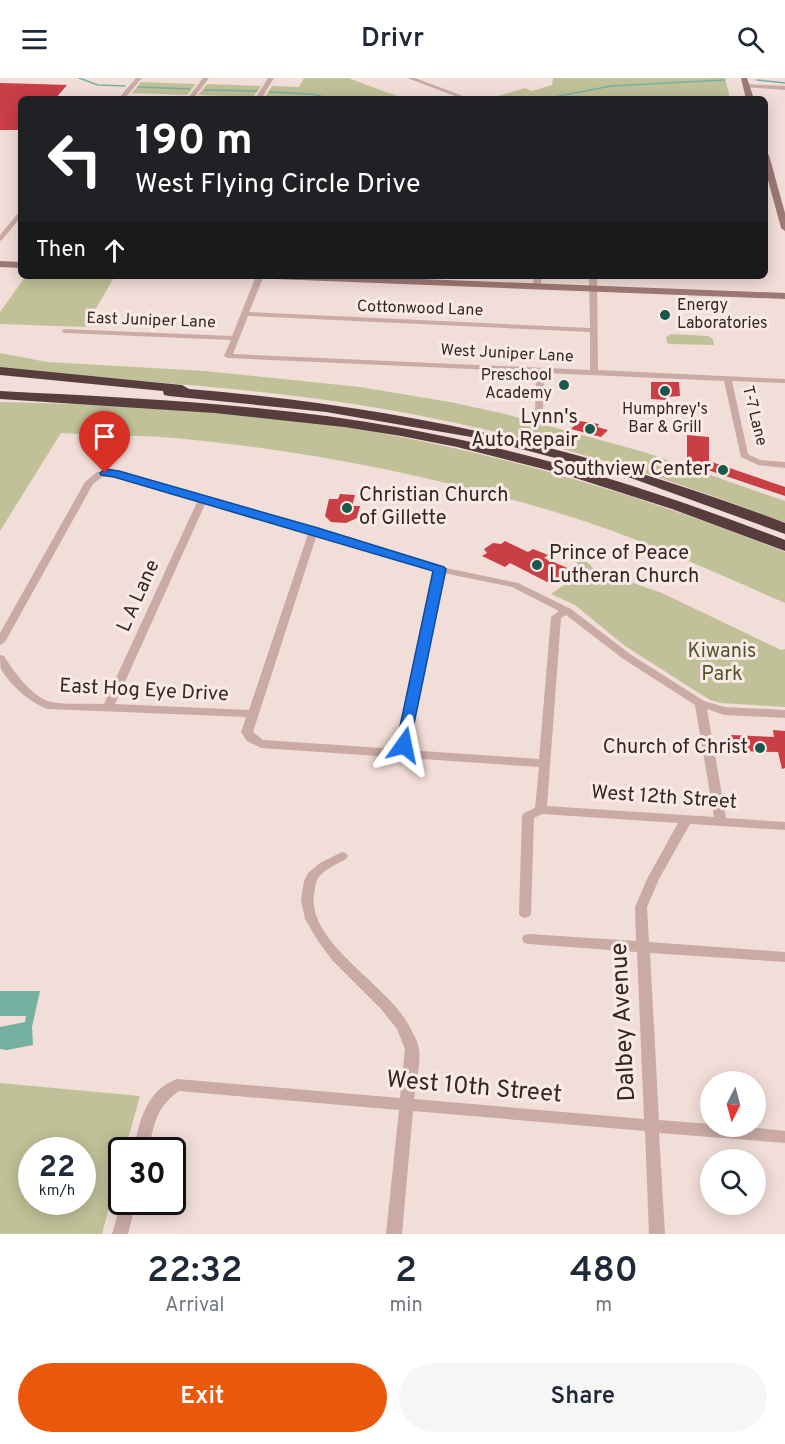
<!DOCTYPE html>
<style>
:root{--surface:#fff;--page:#f6f6f7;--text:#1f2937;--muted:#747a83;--accent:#ea580c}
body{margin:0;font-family:Overpass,sans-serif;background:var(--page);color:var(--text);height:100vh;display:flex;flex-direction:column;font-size:22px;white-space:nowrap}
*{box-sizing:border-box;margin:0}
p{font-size:20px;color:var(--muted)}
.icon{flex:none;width:33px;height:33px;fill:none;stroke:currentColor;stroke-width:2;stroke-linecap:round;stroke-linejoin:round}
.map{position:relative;height:1156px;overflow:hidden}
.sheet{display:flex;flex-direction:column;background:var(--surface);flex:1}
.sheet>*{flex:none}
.guide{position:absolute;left:18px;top:18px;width:750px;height:183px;border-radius:9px;box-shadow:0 3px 15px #0003;background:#202124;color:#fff;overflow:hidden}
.needle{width:39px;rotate:186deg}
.controls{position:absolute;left:700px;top:993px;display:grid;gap:12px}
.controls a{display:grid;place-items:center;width:66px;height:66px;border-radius:50%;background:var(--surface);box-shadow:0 3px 15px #0003;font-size:30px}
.speed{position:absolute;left:18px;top:1059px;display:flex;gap:12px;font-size:30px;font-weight:700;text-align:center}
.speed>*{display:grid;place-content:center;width:78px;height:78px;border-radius:50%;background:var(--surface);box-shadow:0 3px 15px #0003;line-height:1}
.speed small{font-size:15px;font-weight:400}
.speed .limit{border:3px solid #111;border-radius:9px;background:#fff;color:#111}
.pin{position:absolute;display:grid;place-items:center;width:51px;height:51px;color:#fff;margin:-62px -26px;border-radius:50% 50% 50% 0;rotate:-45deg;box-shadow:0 0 6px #0007}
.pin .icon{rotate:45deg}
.me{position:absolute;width:66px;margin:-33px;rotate:12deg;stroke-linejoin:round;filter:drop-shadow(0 0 4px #0008)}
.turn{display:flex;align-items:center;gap:21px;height:126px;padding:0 18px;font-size:27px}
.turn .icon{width:78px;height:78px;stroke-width:2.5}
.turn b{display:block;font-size:42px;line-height:51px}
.then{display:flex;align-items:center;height:57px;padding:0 18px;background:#0003;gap:12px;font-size:22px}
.eta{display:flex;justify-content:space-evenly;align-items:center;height:102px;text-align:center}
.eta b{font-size:36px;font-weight:600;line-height:42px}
.primary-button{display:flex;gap:12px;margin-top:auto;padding:12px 18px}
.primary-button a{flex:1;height:69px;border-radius:36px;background:var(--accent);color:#fff;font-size:24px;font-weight:600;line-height:69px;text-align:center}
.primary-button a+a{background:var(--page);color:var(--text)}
header{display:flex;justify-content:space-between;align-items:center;height:78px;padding:0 18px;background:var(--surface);font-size:27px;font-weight:600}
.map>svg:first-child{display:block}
.green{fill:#c0c198;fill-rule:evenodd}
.water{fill:#76b0a1}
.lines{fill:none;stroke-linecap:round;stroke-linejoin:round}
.stream{stroke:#76b0a1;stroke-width:1.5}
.building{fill:#ca3e46}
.minor{fill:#caaaa4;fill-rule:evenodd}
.secondary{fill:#9e7875;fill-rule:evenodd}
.motorway{fill:#573d3d;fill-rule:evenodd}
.route{fill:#1a73e8;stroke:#114b97;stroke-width:1.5}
.poi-dot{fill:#1a5849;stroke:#faeae5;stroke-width:2}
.labels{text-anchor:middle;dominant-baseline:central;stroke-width:6;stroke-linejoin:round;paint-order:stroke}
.far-poi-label{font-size:16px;fill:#352626;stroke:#faeae5;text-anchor:start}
.far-street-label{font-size:16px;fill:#352626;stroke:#faeae5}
.poi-label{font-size:20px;fill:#352626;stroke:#faeae5;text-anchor:end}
.street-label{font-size:20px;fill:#352626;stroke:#faeae5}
.park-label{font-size:20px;fill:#525429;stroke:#faeae5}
.near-street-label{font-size:24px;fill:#352626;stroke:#faeae5}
</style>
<header><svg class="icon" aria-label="menu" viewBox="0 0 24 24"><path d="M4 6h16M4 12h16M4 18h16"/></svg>Drivr<svg class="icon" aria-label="search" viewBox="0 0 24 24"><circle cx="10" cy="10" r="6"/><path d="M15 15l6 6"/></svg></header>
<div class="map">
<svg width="785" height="1156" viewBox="0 0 785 1156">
<rect width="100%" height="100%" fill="#f2ded8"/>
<path class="green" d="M304,0H348L405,21L265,19L272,8L299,9Z
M553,0H725L730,21L587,19L572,21H506L498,18L525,10L532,13L552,7Z
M141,4L196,6L187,17L132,15Z
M207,6L261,8L253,19L198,17Z
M26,198H115L85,249L0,246V234Z
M671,256L708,258L713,261L714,267L670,266L667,265L666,259Z
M0,275L47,284L205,293L360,309L450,324L505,336L644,374L785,423V445C655,394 521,355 384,331C257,309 128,303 0,291Z
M0,324C119,327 240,331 358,351C505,376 647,419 785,474V525C712,493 638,459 562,436C435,398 306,372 174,360C137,357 99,357 61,355L0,453Z
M575,481L587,484L595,492L662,515L781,572L785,571V629L721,625L710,622L625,568L575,527L551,516L581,495Z
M0,1005L140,1018L125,1072H122L121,1084L102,1156H0ZM32,1072H82V1124H32Z"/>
<path class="water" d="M0,913H40L32,949L33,967L7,972L0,971V949L25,944L26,938H0Z"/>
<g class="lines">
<path class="stream" d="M79,0L98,7L125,8
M757,2L785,5
M138,9L190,11
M205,12L257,13
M270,14L312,16L332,21
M544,21L611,8L724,2"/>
</g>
<path class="building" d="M0,5L37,6L67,7L55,21H21V52H0Z
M651,304H679L680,318L666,319V322L651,321Z
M579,343L599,346L597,349L608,352L601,359L571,351Z
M687,357L709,359V383L785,409V418L687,385Z
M340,416L355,417L352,428H360L357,440L346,445L331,444L325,438L329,421H338Z
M505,463L528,474L533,471L548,477L544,480L572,492L553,507L510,485L505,489L482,478L487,475L484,471L493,465L501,466Z
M773,652L785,653V690L782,691L778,674L735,673L731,657L774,659Z"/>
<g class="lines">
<path class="minor" d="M136,0H142L124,21H118Z
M203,0H209L193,21H187Z
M268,0H274L261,21H255Z
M407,0H415L471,21H463Z
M746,6L785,8V12L744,9Z
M21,133V139L2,162L0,163V157L19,134Z
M256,198H264L249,234L590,250L589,198H597L598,292L785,301V305L732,303L748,376L760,382L785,384V390L758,387L741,379L724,303L544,295L543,336L539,338L535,336L536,294L228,280L224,278L231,262L65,255L61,253L65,251L232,258ZM248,238L590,254V292L233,276Z
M534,198H542L540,211L533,209Z
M115,392L317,450L441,489L518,505L571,531L630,576L704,623L725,629L785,632V640L724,637L707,631L726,740L785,744V752L690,746L659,801L647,829L649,864L785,874V884L650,875L659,1042L711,1046V1048H737L785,1053V1065L659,1055L665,1156H649L645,1053L413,1033L402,1156H386L399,1032L179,1013C155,1030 155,1046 148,1072H134C138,1045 147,1011 177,1001L400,1020L405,971L397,951L381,931L332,882L318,863L305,841L301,822L304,803L308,795L320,785L342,774L346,775L348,778L346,781C337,786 322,792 317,802C315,806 315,812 314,816C307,865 388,907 408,946C412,953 418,963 419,971C421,982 416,1009 414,1021L644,1041L637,874L529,866L524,865L522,861L524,857L529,856L636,863L635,829L647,801L678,745L542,736L534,740L531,835L530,838L525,840L520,838L519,835L522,738L524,735L535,730L539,689L261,670L247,663L241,654L246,639L48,631C30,625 10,607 1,591C0,586 0,582 0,577L4,578C13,593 33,620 51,624C68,627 87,625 104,626L198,422L115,398L102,399L93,406L5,564L0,567V555L85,404L97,394ZM206,424L309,453L249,632L115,626ZM317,456L434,493L397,671L263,662L253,654ZM443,495L512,509L559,533L551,539L539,681L408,672ZM566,537L622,580L695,627L714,739L547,728L561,540Z
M122,1121V1124H136L128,1156H112Z"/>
<path class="secondary" d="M741,0H747L754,21H746Z
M765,75L769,77L785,135V153L781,150L765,91Z
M0,183L21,184V190L0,189Z
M270,198H345L785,215V221L275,201Z"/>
<path class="motorway" d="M0,289L182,307L189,311C398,328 589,370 785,445V456L631,400L483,361L326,334L169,318L164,317L163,313L0,297Z
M0,313C134,320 270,326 402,350C534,374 661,414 785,462V473L672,431L563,396L457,369L401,358L344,349L215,335L0,321Z"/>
</g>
<path class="route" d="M105,391L119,393L318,450L444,489L446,491L409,670H398L396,667L433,493L114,399L101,397L100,395Z"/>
<g class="poi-dot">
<circle cx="665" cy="237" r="6"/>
<circle cx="564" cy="307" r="6"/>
<circle cx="665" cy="313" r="6"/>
<circle cx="590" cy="351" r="6"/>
<circle cx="723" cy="392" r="6"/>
<circle cx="347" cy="430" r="6"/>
<circle cx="537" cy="487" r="6"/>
<circle cx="760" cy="670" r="6"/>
</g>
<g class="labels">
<g class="far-poi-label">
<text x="677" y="228">Energy<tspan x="677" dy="18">Laboratories</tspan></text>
<text x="552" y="298" text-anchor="end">Preschool<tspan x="552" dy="18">Academy</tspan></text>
<text x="665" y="332" text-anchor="middle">Humphrey's<tspan x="665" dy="18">Bar &amp; Grill</tspan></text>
</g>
<g class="far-street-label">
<text transform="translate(420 231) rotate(2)">Cottonwood Lane</text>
<text transform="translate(151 243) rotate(2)">East Juniper Lane</text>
<text transform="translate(507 276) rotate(3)">West Juniper Lane</text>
<text transform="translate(754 338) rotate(76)">T-7 Lane</text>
</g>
<g class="poi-label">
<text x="578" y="340">Lynn's<tspan x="578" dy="23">Auto Repair</tspan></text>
<text x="711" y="392">Southview Center</text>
<text x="359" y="418" text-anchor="start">Christian Church<tspan x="359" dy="23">of Gillette</tspan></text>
<text x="549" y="476" text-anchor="start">Prince of Peace<tspan x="549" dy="23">Lutheran Church</tspan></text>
<text x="748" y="670">Church of Christ</text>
</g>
<g class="street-label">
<text transform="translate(139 518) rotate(-66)">L A Lane</text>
<text transform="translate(144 613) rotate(3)">East Hog Eye Drive</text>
<text transform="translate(664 720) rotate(4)">West 12th Street</text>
</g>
<g class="park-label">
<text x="722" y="574">Kiwanis<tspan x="722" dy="23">Park</tspan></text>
</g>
<g class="near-street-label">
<text transform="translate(624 944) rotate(-93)">Dalbey Avenue</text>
<text transform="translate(474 1010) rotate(5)">West 10th Street</text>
</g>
</g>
</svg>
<div class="controls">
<a><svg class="needle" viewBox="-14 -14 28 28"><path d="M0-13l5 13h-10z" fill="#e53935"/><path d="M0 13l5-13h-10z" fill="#747a83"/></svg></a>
<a><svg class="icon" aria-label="search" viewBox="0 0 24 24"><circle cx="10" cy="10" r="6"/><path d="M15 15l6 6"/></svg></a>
</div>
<div class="speed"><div>22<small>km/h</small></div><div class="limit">30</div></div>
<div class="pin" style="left:105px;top:395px;background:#d93025"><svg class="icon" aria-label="arrive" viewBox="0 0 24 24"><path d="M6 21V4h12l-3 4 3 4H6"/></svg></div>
<svg class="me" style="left:404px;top:667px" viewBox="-20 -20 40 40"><path d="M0-17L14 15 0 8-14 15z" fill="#1a73e8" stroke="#fff" stroke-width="4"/></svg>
<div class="guide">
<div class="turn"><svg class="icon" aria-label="left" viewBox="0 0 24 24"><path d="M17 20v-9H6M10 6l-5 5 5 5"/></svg><div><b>190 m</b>West Flying Circle Drive</div></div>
<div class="then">Then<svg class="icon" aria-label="ahead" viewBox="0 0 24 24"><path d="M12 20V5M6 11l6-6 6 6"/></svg></div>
</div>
</div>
<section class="sheet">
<div class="eta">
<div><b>22:32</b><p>Arrival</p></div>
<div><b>2</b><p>min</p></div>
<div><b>480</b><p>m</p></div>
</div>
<div class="primary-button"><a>Exit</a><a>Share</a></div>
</section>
